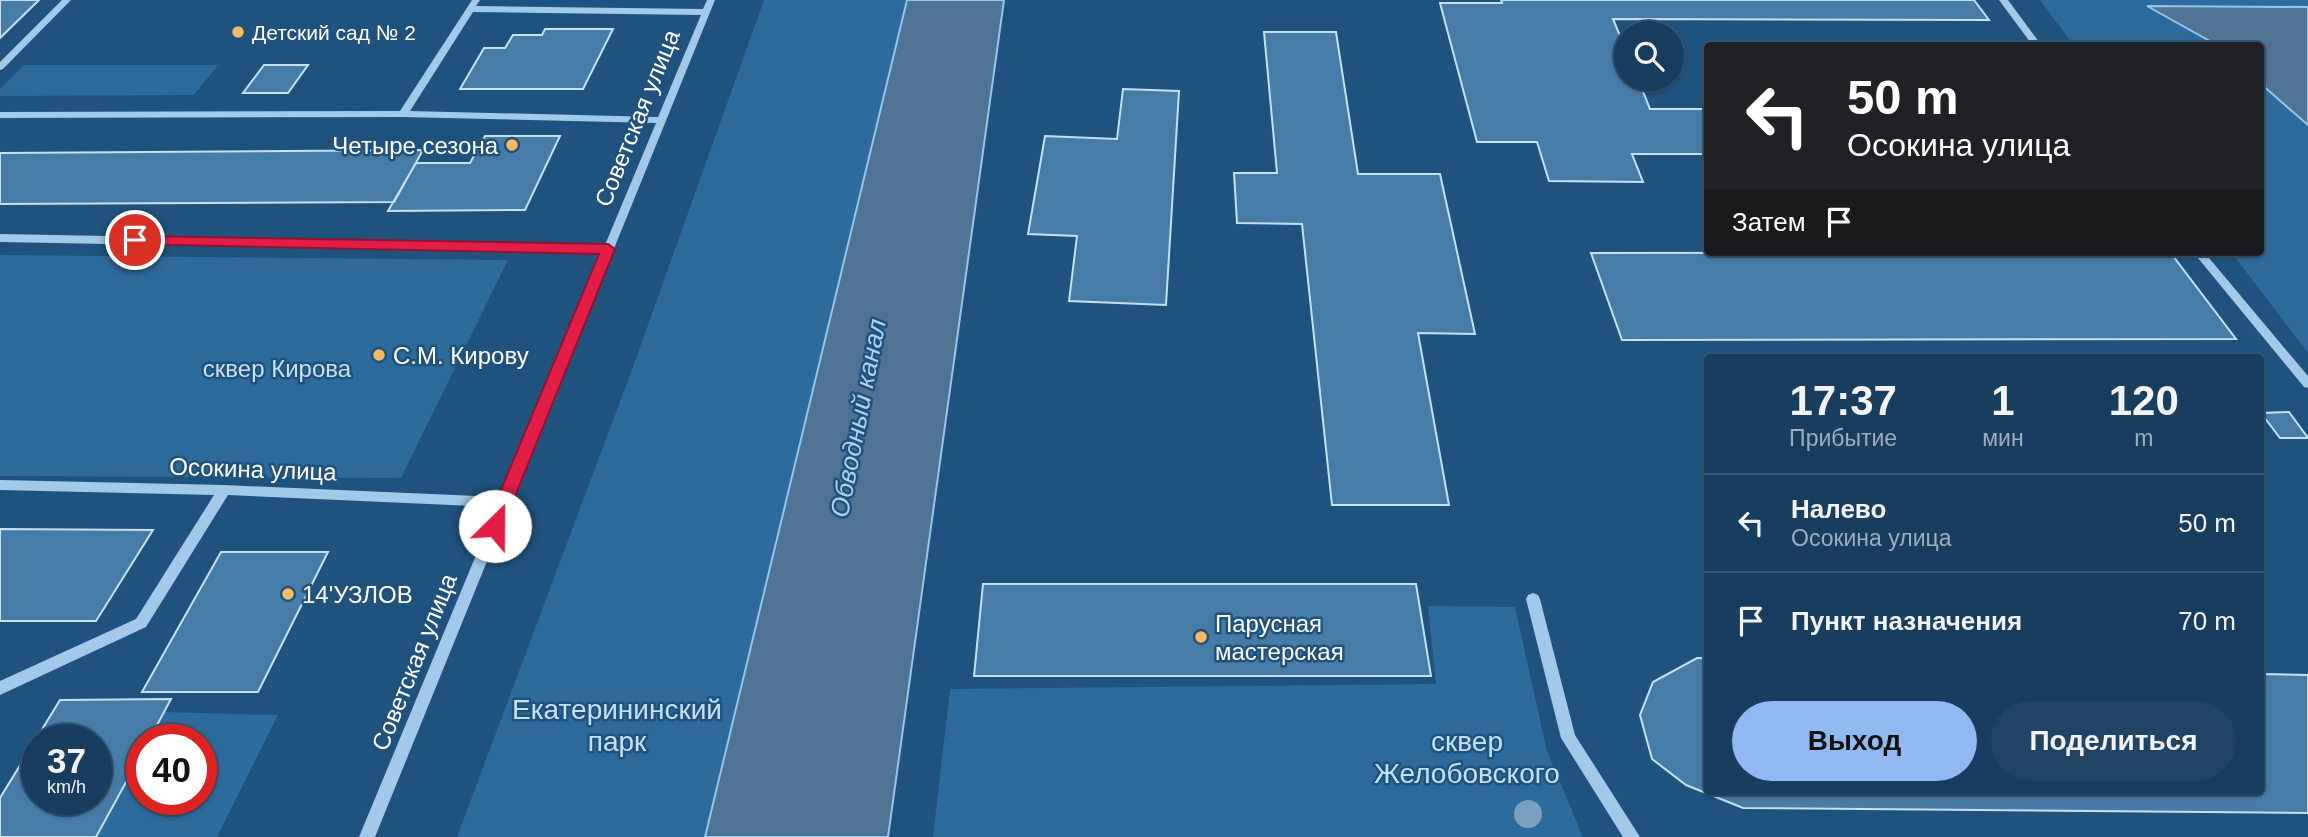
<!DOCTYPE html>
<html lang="ru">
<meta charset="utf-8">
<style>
:root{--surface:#173e5e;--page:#204564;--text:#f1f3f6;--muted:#9eaebc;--line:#365773;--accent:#90b9f0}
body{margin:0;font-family:Helvetica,sans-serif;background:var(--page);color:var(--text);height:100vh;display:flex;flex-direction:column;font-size:26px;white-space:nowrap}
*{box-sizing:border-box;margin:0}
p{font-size:23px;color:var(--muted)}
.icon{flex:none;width:38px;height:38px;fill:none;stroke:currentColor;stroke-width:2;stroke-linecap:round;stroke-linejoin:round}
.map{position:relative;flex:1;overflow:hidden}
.sheet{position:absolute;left:1704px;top:354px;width:560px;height:441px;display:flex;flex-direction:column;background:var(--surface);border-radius:7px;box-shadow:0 2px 5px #0004,0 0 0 2px var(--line)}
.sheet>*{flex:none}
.guide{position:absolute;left:1704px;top:42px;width:560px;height:214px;border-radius:7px;box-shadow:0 2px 5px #0004,0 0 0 2px var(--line);background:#202124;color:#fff;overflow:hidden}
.controls{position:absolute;left:1614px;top:21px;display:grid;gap:14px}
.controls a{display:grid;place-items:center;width:70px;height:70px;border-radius:50%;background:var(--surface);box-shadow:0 2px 5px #0004,0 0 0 2px var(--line);font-size:35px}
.speed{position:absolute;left:21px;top:724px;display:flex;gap:14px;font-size:35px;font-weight:700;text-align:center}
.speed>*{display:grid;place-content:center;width:91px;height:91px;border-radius:50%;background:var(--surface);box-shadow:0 2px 5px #0004,0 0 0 2px var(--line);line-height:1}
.speed small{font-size:18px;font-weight:400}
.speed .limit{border:10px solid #d22;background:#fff;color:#111}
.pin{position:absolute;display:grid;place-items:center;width:60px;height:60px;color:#fff;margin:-30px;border:4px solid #fff;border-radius:50%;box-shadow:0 2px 7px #0007}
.me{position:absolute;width:77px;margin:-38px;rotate:23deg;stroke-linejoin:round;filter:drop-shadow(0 0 5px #0008)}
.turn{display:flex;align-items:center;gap:24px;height:147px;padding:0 28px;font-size:32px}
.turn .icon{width:91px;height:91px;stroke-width:2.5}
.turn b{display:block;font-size:49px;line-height:60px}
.then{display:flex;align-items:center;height:66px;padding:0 28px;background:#0003;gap:14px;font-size:26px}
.eta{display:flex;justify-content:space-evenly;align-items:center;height:119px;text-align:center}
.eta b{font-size:42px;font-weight:700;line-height:49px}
.button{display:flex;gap:14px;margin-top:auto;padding:14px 28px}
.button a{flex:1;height:80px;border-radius:42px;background:var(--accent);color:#111;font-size:28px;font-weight:700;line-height:80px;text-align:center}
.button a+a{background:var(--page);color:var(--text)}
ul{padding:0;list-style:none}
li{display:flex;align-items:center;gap:21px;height:98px;padding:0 28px;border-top:2px solid var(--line)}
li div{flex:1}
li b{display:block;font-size:26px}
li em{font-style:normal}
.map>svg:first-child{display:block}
.green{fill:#2e6a9a}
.water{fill:#4e7393;stroke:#95c5e9;stroke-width:2}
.building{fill:#477ca7;stroke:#c5e0f6;stroke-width:2;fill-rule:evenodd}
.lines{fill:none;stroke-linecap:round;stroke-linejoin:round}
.minor{fill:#a2c9e7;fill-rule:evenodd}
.tree{fill:#7aa0c0}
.route{fill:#e11d48;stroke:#92132f;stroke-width:2}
.poi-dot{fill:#f6bb61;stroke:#1f527d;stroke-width:2.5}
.labels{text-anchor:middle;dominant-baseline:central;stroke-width:5;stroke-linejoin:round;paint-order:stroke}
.far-poi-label{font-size:21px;fill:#fff;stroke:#1f527d;text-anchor:start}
.street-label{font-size:24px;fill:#fff;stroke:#1f527d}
.poi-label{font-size:24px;fill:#fff;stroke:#1f527d;text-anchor:start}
.park-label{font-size:24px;fill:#c5e0f6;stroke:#1f527d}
.water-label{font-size:26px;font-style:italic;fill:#add2ef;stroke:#1f527d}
.near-park-label{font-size:28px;fill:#c5e0f6;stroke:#1f527d}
</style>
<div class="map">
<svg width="2308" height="837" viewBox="0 0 2308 837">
<rect width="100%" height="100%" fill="#1f527d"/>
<path class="green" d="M764,0H907L705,837H457L633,367Z
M2040,0H2308V7L2149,6L2217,45L2074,46Z
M24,65H218L194,95L0,96V89Z
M2261,84L2308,125V353L2231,252H2261Z
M0,255L508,260L401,478L0,476Z
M1428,606L1515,607L1547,751L1583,837H933L950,689L1436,684Z
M164,712L278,715L217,837H96L142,753V800H201V740H149Z"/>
<path class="water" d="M907,0H1004L888,837H705Z
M2147,6L2308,7V125L2261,84V46L2217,45Z"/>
<path class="building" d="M0,0H39L0,38Z
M1501,0H1974L1989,20L1613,19L1626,50V79H1638L1650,109H1708V154H1632L1643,182L1549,181L1537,142H1477L1440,3H1502Z
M545,29H613L583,89H460L484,48H505L513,35H542Z
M1264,32H1336L1358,174H1440L1475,334L1418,333L1449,505H1332L1302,224L1237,223L1234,173H1277Z
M264,65H308L288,93H243Z
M1123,89L1179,91L1166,305L1069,301L1077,236L1028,234L1045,136L1117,139Z
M485,136H560L525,210L388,211L416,163H470Z
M423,150L394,202L0,204V153Z
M2170,252L2236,339L1622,340L1591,253Z
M2289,412L2308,438H2280L2261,413Z
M0,529L153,530L96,621H0Z
M221,552H328L258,692H142Z
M983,584H1416L1431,676H974Z
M1697,658H1708V791H2261V674L2308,675V813L1743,808L1686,785L1652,759L1640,715L1653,682Z
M171,699L149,740H142V753L96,837H0V798L60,700ZM37,740H96V800H37Z"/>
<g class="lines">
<path class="minor" d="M62,0H71L3,69L0,70V62Z
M472,0H480L476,6L703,9L707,0H715L375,837H359L496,507L228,495L146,627L0,695V681L136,619L214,495L0,490V480L224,485L500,497L602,253L0,242V234L605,245L656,123L403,117L0,118V112L400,111ZM473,12L701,15L658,117L410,111Z
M1999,0H2008L2042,46H2033Z
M2193,252H2204L2308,376V388L2304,387Z
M1533,593L1538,595L1540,599L1575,735L1640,837H1623L1561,738L1526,599L1528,595Z"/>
</g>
<circle class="tree" cx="1528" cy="814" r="14"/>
<path class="route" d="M135,236L608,244L615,249L503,526L501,531H489L486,526L599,254L130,244V237Z"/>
<g class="poi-dot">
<circle cx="238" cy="32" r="7"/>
<circle cx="512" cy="145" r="7"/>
<circle cx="379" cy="355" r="7"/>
<circle cx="288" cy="594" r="7"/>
<circle cx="1201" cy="637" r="7"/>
</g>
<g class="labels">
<g class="far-poi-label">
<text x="252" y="32">Детский сад № 2</text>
</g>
<g class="street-label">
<text transform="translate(637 118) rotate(-68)">Советская улица</text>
<text transform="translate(253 469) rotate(2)">Осокина улица</text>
<text transform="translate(414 662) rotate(-68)">Советская улица</text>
</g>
<g class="poi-label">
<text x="498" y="145" text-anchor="end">Четыре сезона</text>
<text x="393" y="355">С.М. Кирову</text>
<text x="302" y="594">14'УЗЛОВ</text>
<text x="1215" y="623">Парусная<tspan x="1215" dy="28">мастерская</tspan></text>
</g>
<g class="park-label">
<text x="277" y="368">сквер Кирова</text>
</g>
<g class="water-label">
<text transform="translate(858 418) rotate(-79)">Обводный канал</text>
</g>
<g class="near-park-label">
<text x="617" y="709">Екатерининский<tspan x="617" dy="32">парк</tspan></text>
<text x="1467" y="741">сквер<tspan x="1467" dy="32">Желобовского</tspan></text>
</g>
</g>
</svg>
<div class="controls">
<a><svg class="icon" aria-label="search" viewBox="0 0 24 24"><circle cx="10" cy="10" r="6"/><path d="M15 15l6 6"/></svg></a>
</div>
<div class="speed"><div>37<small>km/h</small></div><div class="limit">40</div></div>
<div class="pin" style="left:135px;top:240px;background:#d93025"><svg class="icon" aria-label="arrive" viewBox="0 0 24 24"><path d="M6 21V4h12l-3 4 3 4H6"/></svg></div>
<svg class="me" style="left:495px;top:526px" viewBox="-20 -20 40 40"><circle r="19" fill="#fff"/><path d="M0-13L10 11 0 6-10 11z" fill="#e11d48"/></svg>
<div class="guide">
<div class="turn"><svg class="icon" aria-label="left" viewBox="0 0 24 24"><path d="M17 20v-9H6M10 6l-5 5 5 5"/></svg><div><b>50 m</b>Осокина улица</div></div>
<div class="then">Затем<svg class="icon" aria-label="arrive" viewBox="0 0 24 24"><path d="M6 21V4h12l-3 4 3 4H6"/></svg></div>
</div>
<section class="sheet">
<div class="eta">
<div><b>17:37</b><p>Прибытие</p></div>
<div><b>1</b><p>мин</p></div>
<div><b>120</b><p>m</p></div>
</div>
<ul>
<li><svg class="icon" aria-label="left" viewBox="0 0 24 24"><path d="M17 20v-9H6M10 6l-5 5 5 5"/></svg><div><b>Налево</b><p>Осокина улица</p></div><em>50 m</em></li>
<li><svg class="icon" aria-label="arrive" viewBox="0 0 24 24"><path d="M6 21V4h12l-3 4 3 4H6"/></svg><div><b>Пункт назначения</b></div><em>70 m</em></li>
</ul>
<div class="button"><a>Выход</a><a>Поделиться</a></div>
</section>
</div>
